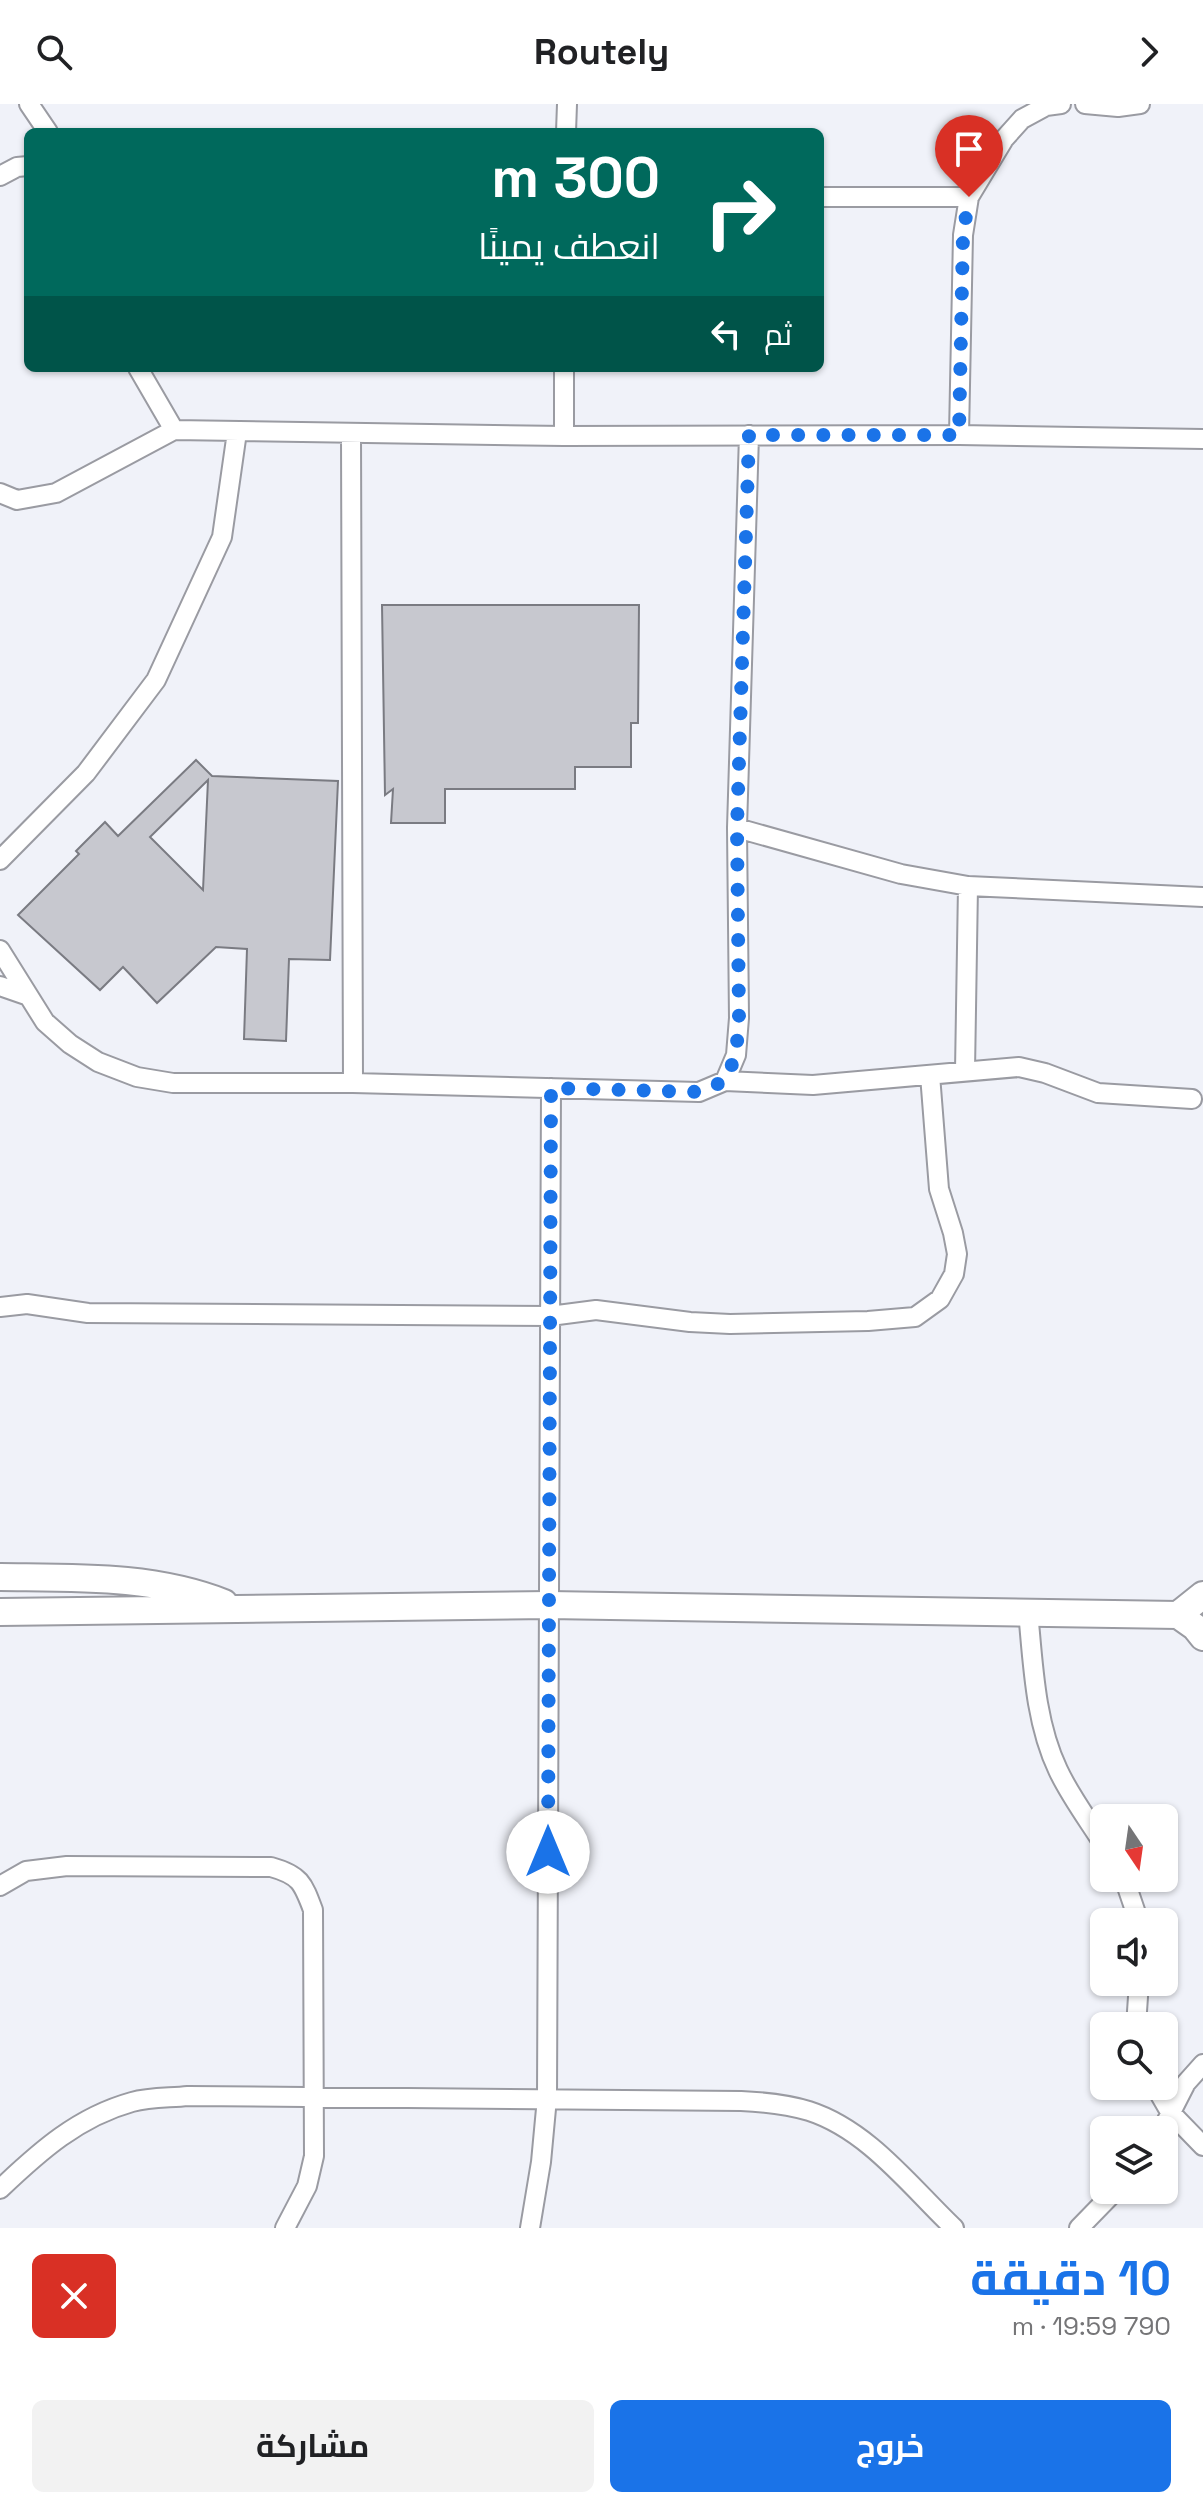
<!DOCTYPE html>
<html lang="ar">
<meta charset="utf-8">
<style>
:root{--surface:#fff;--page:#f2f2f2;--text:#202124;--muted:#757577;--accent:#1a73e8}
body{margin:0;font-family:"Space Grotesk",Cairo,sans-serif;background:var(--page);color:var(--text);direction:rtl;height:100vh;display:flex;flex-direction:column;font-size:30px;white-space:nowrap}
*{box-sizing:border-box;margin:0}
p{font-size:26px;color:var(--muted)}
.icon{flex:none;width:44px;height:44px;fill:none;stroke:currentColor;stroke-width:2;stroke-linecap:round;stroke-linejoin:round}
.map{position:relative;height:2124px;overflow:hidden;direction:ltr}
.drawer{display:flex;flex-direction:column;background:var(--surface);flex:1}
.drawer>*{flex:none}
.guide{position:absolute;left:24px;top:24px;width:800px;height:244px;border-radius:12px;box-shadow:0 2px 6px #0004;direction:rtl;background:#00695c;color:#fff;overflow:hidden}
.needle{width:52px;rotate:167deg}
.tools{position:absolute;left:1090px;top:1700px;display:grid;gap:16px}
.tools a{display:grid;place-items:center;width:88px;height:88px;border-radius:12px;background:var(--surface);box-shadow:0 2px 6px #0004;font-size:40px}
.pin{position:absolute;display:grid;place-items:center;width:68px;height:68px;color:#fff;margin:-82px -34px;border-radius:50% 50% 50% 0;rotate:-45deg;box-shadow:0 0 8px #0007}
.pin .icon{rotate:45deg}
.me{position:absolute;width:88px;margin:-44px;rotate:0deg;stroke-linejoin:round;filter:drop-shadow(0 0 6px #0008)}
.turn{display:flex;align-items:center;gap:28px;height:168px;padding:0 32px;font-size:36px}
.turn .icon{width:104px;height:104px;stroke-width:2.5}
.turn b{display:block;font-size:56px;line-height:68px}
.then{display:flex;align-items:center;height:76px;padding:0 32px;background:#0003;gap:16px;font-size:30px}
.round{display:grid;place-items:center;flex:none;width:84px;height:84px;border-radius:12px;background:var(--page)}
.headline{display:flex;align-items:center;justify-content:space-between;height:136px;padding:0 32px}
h1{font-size:48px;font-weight:700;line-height:60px;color:var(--accent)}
.primary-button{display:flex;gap:16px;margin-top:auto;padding:16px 32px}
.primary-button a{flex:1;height:92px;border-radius:12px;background:var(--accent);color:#fff;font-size:32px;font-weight:700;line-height:92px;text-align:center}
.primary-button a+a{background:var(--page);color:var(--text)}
header{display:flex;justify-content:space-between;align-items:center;height:104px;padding:0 32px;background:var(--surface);font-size:36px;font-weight:700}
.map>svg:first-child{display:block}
.building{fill:#c7c8cf;stroke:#7a7b82;stroke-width:2;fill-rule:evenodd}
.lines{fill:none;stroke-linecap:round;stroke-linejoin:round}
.street-casing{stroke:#9a9ba2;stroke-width:22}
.secondary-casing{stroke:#9a9ba2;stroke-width:30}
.street{stroke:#fff;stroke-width:18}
.secondary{stroke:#fff;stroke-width:26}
.route{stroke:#1a73e8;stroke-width:14;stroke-dasharray:0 25.2}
</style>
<header><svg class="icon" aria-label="forward" viewBox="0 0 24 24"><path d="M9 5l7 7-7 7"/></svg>Routely<svg class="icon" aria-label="search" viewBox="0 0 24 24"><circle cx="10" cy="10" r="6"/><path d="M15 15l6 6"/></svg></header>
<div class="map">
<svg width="1203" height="2124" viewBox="0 0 1203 2124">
<rect width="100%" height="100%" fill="#f0f2f9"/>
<path class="building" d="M382,501H639L638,619H631V663H575V685H445V719H391L393,685L385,691Z
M196,656L212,672L338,677L330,856L289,855L286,937L244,935L247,845L216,843L157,899L123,863L100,886L18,811L79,750L76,747L105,718L118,732ZM208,676L203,786L150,733Z"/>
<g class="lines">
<defs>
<path id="street" d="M29,0L48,28
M1085,0L1118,3L1140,0
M566,28L567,0
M0,72L17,63L28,62
M820,93H969
M138,264L174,326
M351,330L353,979
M959,331L963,131L969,93L1004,35L1022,15L1046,2L1061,0
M564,332V264
M0,389L17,396L56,389L174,326L564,332L959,331L1203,335
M737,724L901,770L968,782L1203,793
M0,756L86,669L156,576L222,433L237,328
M0,846L45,918L70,940L98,958L137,973L173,979H353L699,988L725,977L813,981L1019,963L1045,969L1098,989L1192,995
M0,882L26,891
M965,967L968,782
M725,977L736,951L739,914L737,724L749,331
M0,1203L27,1200L88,1209L550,1212L596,1206L690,1218L730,1220L868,1217L915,1213L940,1195L954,1170L957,1150L953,1129L939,1085L930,971
M1028,1507C1033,1560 1035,1618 1058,1666C1070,1692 1089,1717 1104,1741
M1124,1774L1139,1818
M0,1782L26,1767L67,1762L271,1763C300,1771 303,1779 313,1806L314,2052L307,2082L285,2124
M1136,1922L1139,1878
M1155,1982L1170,2008L1203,2042
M1162,2026L1186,1979L1203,1960
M0,2085C40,2047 78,2013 132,1998C150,1993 170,1994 188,1992L741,1997C764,1998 786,2000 809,2007C868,2026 910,2082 954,2124
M530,2124L541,2058L547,1994L551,984
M1079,2124L1116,2086"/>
<path id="secondary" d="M0,1473C76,1474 153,1471 224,1499
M0,1508L549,1501L1178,1511L1195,1523L1203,1533
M1178,1511L1203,1491"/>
</defs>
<use href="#street" class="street-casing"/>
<use href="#secondary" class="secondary-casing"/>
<use href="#street" class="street"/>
<use href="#secondary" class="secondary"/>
</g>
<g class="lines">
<path class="route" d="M548,1748L551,984L699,988L725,977L736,951L739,914L737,724L749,331H959L963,131L969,93"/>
</g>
</svg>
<div class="tools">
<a><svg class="needle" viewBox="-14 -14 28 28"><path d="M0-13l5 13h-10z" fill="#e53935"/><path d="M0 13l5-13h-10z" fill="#757577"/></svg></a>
<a><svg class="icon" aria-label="sound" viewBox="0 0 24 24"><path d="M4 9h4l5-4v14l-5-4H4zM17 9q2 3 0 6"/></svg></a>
<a><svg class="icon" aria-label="search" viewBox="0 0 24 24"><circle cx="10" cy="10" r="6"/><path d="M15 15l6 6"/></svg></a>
<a><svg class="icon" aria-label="layers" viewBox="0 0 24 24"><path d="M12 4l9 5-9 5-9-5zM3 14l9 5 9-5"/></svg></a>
</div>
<div class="pin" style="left:969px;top:93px;background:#d93025"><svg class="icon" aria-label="arrive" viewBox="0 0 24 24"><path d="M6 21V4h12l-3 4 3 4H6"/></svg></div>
<svg class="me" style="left:548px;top:1748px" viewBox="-20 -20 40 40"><circle r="19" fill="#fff"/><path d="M0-13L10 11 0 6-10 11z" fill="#1a73e8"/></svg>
<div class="guide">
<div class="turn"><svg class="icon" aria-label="right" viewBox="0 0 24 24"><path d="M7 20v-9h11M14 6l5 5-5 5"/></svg><div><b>300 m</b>انعطف يمينًا</div></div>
<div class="then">ثم<svg class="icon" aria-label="left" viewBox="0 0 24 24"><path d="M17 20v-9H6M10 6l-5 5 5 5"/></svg></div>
</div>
</div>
<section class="drawer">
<div class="headline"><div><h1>10 دقيقة</h1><p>790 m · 19:59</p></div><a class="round" style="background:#d93025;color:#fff"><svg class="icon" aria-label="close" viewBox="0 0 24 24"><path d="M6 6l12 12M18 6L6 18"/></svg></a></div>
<div class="primary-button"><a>خروج</a><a>مشاركة</a></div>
</section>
